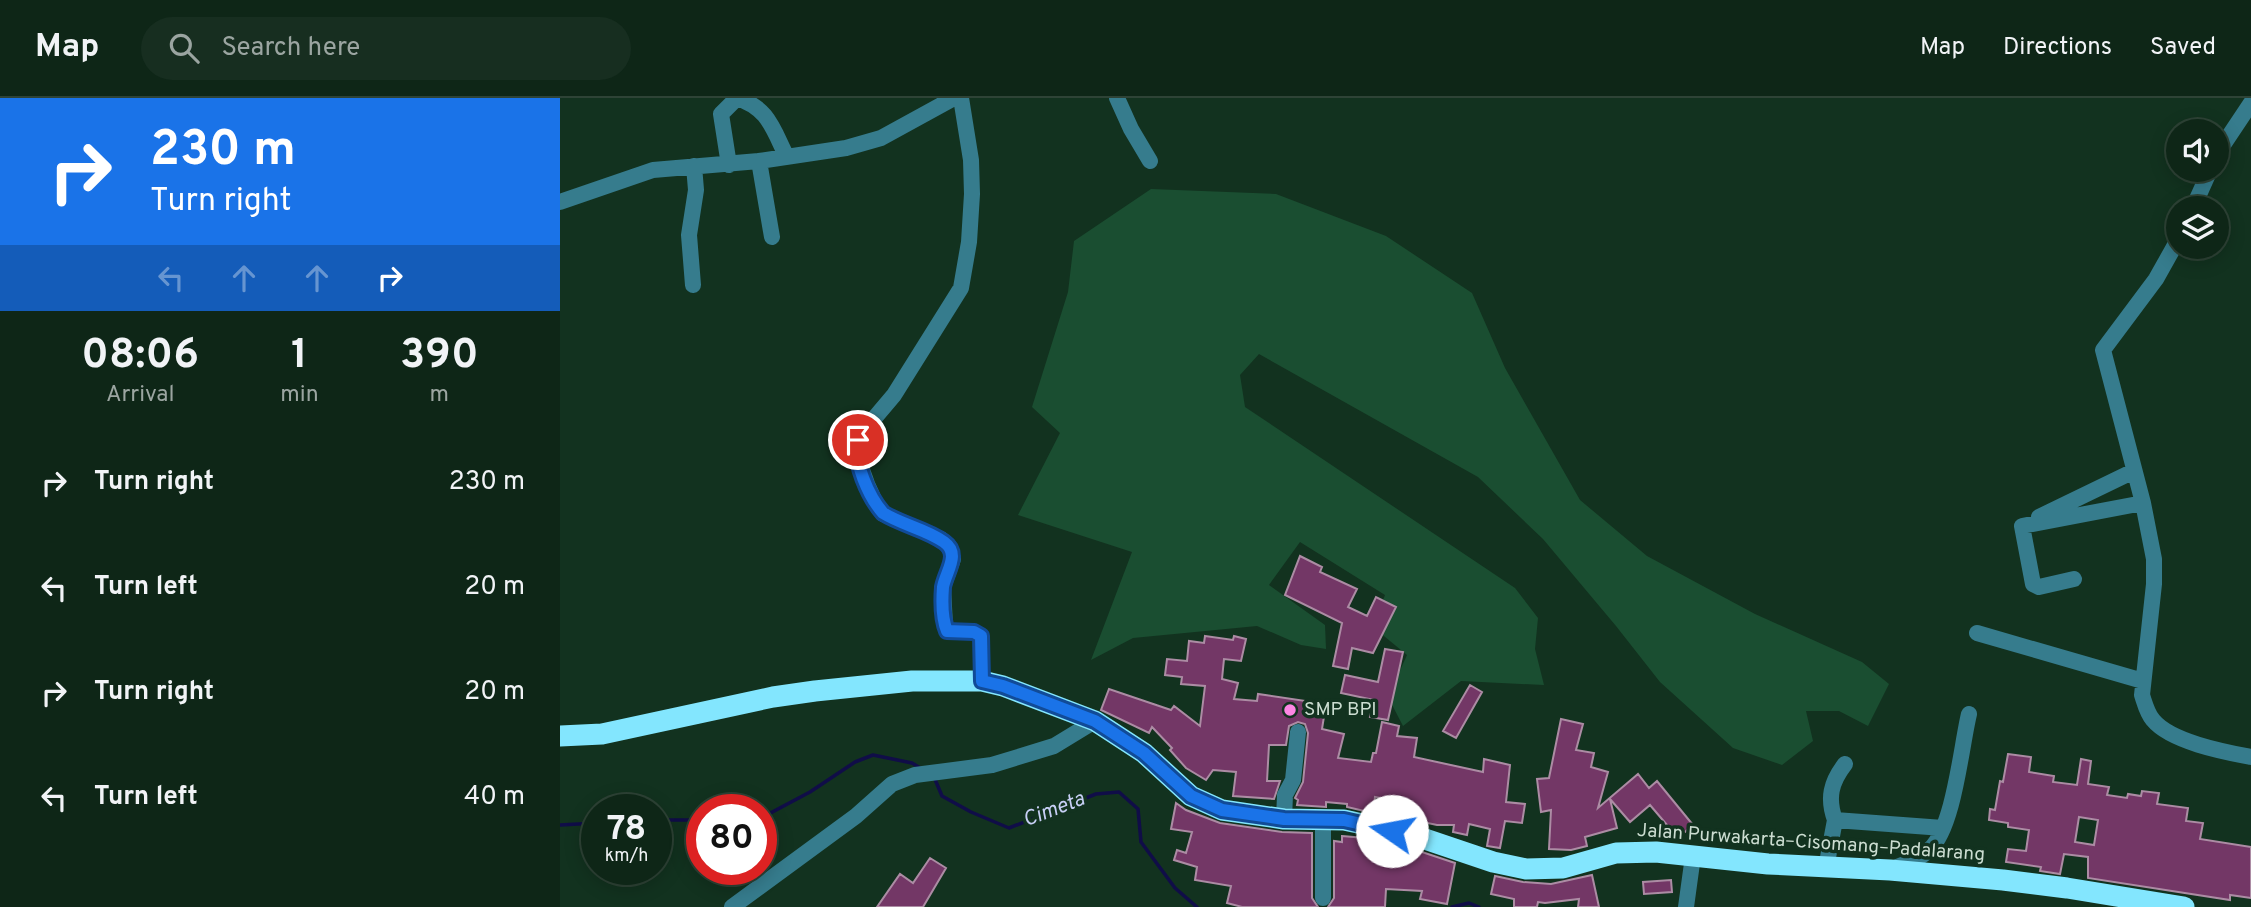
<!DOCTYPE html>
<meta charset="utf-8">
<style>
:root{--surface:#0e2617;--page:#172e20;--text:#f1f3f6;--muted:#9ba5a1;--line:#2e4336}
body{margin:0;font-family:Overpass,sans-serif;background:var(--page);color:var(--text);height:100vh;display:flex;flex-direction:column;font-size:26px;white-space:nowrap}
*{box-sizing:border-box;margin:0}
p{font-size:23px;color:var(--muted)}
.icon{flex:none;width:38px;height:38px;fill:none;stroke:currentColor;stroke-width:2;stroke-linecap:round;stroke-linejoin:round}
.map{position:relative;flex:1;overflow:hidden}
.details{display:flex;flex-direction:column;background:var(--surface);width:560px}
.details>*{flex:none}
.guide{background:#1a73e8;color:#fff;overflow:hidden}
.fabs{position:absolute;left:1606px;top:21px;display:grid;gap:14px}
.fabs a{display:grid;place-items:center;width:63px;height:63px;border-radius:50%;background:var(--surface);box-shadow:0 4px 18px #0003,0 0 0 2px var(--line);font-size:35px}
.speed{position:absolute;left:21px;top:696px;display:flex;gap:14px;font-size:35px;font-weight:700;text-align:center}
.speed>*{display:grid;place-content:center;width:91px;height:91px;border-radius:50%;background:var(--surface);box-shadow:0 4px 18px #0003,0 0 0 2px var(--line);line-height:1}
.speed small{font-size:18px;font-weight:400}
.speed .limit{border:10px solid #d22;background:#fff;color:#111}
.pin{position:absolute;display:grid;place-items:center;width:60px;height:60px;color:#fff;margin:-30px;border:4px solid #fff;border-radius:50%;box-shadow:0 2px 7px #0007}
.me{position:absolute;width:77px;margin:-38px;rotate:282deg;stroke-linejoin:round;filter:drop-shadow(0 0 5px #0008)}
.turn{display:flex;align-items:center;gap:24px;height:147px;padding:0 35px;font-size:32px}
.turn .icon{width:91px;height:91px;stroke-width:2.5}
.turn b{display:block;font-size:49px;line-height:60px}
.lanes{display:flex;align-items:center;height:66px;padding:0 35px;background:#0003;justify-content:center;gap:35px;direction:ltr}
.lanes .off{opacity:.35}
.eta{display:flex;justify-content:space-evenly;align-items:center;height:119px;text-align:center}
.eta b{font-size:42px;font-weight:700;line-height:49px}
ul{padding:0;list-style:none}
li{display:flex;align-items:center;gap:21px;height:105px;padding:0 35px}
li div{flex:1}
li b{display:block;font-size:26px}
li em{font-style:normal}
header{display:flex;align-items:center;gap:42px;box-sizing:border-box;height:98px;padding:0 35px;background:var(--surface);border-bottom:2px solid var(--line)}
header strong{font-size:33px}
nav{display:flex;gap:38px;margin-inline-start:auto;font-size:24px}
.search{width:490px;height:63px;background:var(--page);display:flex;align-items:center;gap:18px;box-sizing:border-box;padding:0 24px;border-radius:38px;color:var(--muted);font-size:26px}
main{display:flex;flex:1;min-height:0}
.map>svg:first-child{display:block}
.green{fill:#1a4e31}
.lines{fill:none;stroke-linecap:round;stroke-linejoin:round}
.stream{stroke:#100d48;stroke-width:3.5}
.building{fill:#733766;stroke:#ac8ca4;stroke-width:2;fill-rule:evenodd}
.minor{stroke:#367c8d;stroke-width:16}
.highway{stroke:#83e6fe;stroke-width:21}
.route-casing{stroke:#114b97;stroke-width:18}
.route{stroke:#1a73e8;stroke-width:12}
.poi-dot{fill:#fc86e3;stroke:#12321f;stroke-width:2.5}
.labels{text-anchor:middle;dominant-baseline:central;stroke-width:7;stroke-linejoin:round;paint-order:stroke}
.poi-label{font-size:19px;fill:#ccddd1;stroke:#12321f;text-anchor:start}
.street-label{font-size:19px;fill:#ccddd1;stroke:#12321f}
.water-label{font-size:21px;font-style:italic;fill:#c7cff5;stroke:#12321f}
</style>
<header>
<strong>Map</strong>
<div class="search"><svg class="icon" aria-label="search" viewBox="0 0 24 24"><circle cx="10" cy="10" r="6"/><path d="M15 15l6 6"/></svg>Search here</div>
<nav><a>Map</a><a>Directions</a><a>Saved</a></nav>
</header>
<main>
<section class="details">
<div class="guide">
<div class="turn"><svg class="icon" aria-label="right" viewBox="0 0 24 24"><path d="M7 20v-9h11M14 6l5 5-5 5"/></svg><div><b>230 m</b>Turn right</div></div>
<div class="lanes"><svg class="icon off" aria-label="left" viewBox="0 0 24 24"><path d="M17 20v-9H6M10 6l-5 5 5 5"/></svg><svg class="icon off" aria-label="ahead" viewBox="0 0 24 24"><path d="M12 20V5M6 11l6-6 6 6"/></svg><svg class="icon off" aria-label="ahead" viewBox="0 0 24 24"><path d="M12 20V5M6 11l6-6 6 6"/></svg><svg class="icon" aria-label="right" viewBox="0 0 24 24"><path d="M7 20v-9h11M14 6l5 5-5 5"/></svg></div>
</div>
<div class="eta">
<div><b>08:06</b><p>Arrival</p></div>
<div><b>1</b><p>min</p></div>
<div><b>390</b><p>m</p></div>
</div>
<ul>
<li><svg class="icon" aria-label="right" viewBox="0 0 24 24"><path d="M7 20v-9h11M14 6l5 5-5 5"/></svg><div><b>Turn right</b></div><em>230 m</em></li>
<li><svg class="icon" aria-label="left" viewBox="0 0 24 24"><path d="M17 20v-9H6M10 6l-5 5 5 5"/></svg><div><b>Turn left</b></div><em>20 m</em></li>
<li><svg class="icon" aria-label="right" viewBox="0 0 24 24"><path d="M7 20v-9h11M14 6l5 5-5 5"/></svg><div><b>Turn right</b></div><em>20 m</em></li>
<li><svg class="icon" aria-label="left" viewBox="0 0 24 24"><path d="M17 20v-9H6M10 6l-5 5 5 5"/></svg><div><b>Turn left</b></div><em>40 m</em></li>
</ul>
</section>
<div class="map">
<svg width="1691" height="809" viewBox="0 0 1691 809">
<rect width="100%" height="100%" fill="#12321f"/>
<path class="green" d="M591,91L716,96L826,138L912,195L945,270L1020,402L1087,458L1195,516L1302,564L1329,586L1308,628L1279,613H1246L1253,643L1222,667L1173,650L1100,584L1056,528L983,441L918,379L699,256L680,277L685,309L955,490L978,520L975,551L984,587L901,583L843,628L828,599L847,557L813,529L825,497L740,444L709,487L765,527L766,551L741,547L697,528L573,540L531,562L572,454L458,417L500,335L472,309L508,194L514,143Z"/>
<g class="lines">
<path class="stream" d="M374,679L382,698L411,714L449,730L536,696L559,694L578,711L581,744L615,790L637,809
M201,720L250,694L295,664L313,657L352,665L362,671
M96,722H135L142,724
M0,727L37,725
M892,809L909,805L919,809"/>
</g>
<path class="building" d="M740,458L762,469L760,474L797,491L788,509L807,518L816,499L836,509L813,555L792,550L788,571L773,568L782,525L725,497Z
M645,538L673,542L674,538L686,541L681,563L664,561L662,581L678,585L674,601L697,603L698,596L766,606L762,631L784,636L778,660L811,664L813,655H816L822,624L839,628L837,638L857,640L854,659L923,674L924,661L950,667L946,704L965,706L962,725L945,723L940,750L927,748L930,731L909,726L907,737L893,734L894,727H877L839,719L842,704L815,699L813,715L787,709V706L766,704V709L737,707L738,702L735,700L743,684L748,635L745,626L738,624L729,628L726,647H709L707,683H720L714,701L673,698L676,674L653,672L646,682L626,670L610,652L612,650L592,629L589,635L541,612L549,591L611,612L614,608L640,628L645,588L621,586L622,579L605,577L607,561L627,563L629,543L644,545Z
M825,551L843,554L828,622L810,619L814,602L781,595L785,577L818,584Z
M910,587L922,594L896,640L883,633Z
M1001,621L1023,626L1016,652L1034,655L1031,669L1048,674L1038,710L1078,676L1089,690L1097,683L1133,727L1118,740L1090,707L1070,724L1050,701L1057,730L1025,739L1027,748L1011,752L989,751L991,712L981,714L977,681L989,680Z
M1448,656L1471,659L1469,674L1494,678L1493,684L1517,687L1521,661L1531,663L1528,686L1549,689L1547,697L1567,700L1568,696L1581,698L1582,693L1599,695L1597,706L1628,710L1626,723L1643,725L1640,741L1691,749V800L1670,797V802L1528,780V759L1504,756L1500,776L1480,773L1481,769L1446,764L1448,751L1466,753L1469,732L1448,729V725L1429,722L1430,711L1435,712L1440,683L1443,684ZM1519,719L1538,722L1534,747L1515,744Z
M616,705L626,712L660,725L722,734L752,735V800L758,809H682L667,805L671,788L635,782L637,769L614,762L617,752L626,755L632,734L611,731Z
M782,738L805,740V744L823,746L822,751L859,753L895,765L887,806L860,801L862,793L826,791L825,809H768L774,800V743L782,744Z
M370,760L386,770L363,809H317L340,776L353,785Z
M1032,777L1039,809H1018L1019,801L985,805L978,804L977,809H954V801L931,796L935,778L963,784L991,786Z
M1111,782L1112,794L1084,796L1083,784Z"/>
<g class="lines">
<path class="minor" d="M401,0L411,62L412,96L409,144L401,190L334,297L301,336L296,349V355L307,386L317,408L323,416L381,441L389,448L393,461L383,489L385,528L387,533L414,534L421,538L422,583
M557,0L571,31L590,63
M1657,56L1691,5
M199,63L212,139
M169,67L161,16L177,0C209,10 213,32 227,59
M0,104L93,72L199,63L286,50L321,40L394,0
M1633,110L1650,72
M1619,140L1596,181L1543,252L1583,405L1594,461V486L1582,597C1585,606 1587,615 1593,622C1611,644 1665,654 1691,659
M133,187L129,137L136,92L134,68
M1479,419L1574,373
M1514,481L1479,489L1473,486L1462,428L1583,405
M1417,535L1583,583
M1285,666C1271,684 1267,700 1275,722L1383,730
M763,720V800
M724,721L725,697L733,682L738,634
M1266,770L1275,722
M1332,771C1345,766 1360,761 1370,751C1394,729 1401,649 1409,616
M172,809L296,718L332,686L355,677L432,667L494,648L535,623
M1126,809L1133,758"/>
<path class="highway" d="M0,638L42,636L213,599L255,593L352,583H422L443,588L535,623L584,655L631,698L662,712L724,721L784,722L853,737L933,764L966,771L1003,770L1056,755L1096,754L1208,766L1330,772L1443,782L1507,790L1624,809"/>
</g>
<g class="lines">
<defs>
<path id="route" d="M298,342C293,364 309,399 323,415C342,427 366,431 384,444C401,456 386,473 383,489C382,502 382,521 387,533L414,534L421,538L422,583L443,588L535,623L584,655L631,698L662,712L724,721L784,722L832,733"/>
</defs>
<use href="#route" class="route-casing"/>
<use href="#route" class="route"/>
</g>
<circle class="poi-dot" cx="730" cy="612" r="7"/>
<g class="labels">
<g class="poi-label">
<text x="744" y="612">SMP BPI</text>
</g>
<g class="street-label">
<text transform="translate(1251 745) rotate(4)">Jalan Purwakarta–Cisomang–Padalarang</text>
</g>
<g class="water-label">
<text transform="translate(494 712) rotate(-21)">Cimeta</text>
</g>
</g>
</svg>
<div class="fabs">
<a><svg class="icon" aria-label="sound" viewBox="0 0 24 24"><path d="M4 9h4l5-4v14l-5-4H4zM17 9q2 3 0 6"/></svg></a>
<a><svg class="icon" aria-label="layers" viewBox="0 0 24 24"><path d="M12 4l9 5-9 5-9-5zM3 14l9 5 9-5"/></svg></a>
</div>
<div class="speed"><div>78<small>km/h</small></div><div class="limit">80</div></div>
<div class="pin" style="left:298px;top:342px;background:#d93025"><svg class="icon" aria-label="arrive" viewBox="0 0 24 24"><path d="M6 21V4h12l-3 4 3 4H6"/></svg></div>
<svg class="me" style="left:832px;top:733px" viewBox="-20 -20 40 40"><circle r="19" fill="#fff"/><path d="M0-13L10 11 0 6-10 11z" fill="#1a73e8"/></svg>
</div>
</main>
